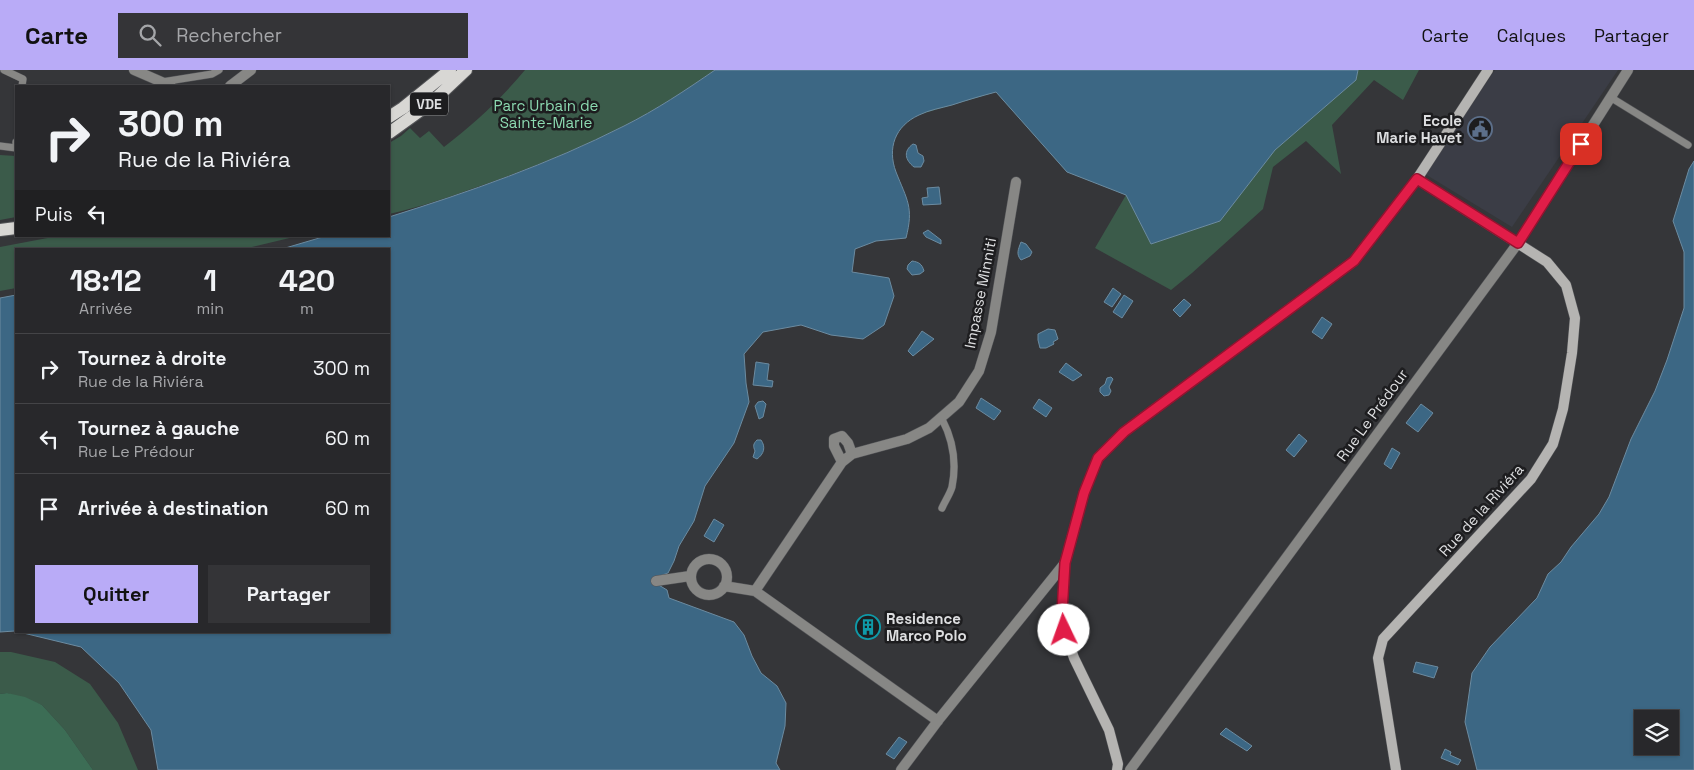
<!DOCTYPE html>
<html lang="fr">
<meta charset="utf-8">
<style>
:root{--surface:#28282b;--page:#343437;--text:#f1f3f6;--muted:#a5a6a9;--line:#444447;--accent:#b9abf7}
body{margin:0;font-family:"Space Grotesk",sans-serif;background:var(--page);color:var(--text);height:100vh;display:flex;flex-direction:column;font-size:19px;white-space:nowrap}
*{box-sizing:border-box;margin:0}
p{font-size:16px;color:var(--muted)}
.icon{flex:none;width:28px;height:28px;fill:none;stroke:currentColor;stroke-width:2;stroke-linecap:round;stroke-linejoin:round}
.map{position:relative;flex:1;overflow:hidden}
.sheet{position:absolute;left:15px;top:178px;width:375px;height:385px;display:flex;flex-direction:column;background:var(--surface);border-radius:0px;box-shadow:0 1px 4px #0004,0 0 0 1px var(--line)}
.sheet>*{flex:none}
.banner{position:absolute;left:15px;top:15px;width:375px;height:152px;border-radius:0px;box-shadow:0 1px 4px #0004,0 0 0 1px var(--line);background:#28282b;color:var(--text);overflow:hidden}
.buttons{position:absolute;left:1634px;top:640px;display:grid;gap:10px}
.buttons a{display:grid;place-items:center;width:45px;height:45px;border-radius:0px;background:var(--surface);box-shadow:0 1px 4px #0004,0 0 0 1px var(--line);font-size:25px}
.pin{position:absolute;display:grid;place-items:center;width:42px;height:42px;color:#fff;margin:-21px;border-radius:10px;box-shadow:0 2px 8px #0006}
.me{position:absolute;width:55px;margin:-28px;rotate:357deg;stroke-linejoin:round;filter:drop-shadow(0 0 4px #0008)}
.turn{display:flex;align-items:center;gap:18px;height:105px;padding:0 20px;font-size:22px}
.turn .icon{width:65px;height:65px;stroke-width:2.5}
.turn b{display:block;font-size:35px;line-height:42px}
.then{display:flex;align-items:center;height:48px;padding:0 20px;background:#0003;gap:10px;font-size:19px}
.eta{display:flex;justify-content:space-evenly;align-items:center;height:85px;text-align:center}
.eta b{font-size:30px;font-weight:800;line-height:35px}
.button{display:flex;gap:10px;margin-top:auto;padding:10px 20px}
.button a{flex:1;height:58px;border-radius:0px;background:var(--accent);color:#111;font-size:20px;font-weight:800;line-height:58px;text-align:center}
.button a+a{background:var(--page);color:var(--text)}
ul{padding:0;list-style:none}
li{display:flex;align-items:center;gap:15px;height:70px;padding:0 20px;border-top:1px solid var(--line)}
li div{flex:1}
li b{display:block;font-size:19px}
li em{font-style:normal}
header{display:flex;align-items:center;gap:30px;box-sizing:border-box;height:70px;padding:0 25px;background:var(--accent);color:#111}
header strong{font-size:24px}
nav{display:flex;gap:28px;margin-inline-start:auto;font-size:18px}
.search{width:350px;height:45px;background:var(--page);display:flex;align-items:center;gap:12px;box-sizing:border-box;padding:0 18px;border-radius:0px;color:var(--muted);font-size:19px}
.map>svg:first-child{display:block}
.built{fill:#3b3d46}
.green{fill:#3b5b4a}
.forest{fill:#3c6d55}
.water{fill:#3c6784;stroke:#6c8ba0;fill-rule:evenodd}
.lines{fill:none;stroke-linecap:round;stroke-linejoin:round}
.lane-casing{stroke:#535457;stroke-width:8}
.street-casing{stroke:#535457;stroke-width:11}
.secondary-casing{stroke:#535457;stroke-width:11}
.primary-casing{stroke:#535457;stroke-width:14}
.lane{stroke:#878785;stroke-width:7}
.street{stroke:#878785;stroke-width:10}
.secondary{stroke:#b5b4b2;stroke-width:10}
.primary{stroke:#d8d7d4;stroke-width:12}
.route-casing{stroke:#92132f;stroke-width:12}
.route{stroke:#e11d48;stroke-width:9}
.labels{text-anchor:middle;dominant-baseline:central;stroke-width:5;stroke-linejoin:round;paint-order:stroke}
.shield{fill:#1d1d1f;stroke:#a3a4a6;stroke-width:1}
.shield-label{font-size:14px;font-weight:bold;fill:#dddee0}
.park-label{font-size:15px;fill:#8cdab1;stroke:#1d1d1f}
.poi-label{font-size:15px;font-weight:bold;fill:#dddee0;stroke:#1d1d1f;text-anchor:end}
.street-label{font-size:15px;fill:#dddee0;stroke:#1d1d1f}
</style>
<header>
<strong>Carte</strong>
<div class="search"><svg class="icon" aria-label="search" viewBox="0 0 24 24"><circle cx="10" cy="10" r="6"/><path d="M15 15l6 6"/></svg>Rechercher</div>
<nav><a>Carte</a><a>Calques</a><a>Partager</a></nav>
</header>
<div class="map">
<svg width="1694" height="700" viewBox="0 0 1694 700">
<rect width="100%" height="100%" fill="#353639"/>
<path class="built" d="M1495,0H1618L1512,157L1425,104Z"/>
<path class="green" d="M525,0H715C686,20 656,40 624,56C579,79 531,98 483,115C452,126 421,137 389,144V73L401,66L410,58L420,68L429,61L444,77C474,54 501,29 525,0Z
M913,0H1419L1403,30L1374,10L1332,55L1341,104L1306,71L1273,97L1263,139L1192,203L1171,220L1095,178L1126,125L1067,102L996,22L918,45Z
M0,85L16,86V147L0,150Z
M58,166H298L244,179H16V218L0,221V177Z
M0,582H11L55,592L90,614L118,653L138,700H93L65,660L42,635L7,623L0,624Z"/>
<path class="forest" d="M7,623L25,627L42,635L65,660L93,700H0V624Z"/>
<path class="water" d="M715,0H1358L1356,10L1275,80L1220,151L1151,174L1126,125L1067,102L996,22C981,26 967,30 952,35C941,38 929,40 919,45C895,56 887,78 896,102C907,130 914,137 906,168L876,171L855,179L852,202L889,208L894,226L884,255L863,269L831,265L801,255L763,262L744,284L746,313L749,332L734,373L705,416L694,451L679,476L674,491L668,503L657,507V514L667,520L669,528L734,552L744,565L752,586L761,603L777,616L786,633L785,656L776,693L780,700H158L151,660L119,613L81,577L15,561L0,562V228L16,225V561H389V179H282L326,166H389V147C469,122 549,94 624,56C656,40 686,20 715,0Z
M913,74L916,75L918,83L923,86L924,91L921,97H914C905,90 903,81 913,74Z
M1694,91V700H1477L1465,652L1472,603L1490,577L1537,528L1548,504L1561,492L1571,477L1599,444L1609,427L1631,369L1655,321L1667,290L1684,238V182L1673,151L1689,99ZM1642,649H1670V676H1642Z
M939,117L941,134L923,135L922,128L928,127L927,118Z
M928,160L941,170V174L926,167L923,163Z
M1021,172L1026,174L1032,182L1030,186L1021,190C1016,184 1018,180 1021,172Z
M912,191C919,192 922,194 924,201L920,204L912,205L907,199L908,195Z
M1113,218L1121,224L1112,237L1104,232Z
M1124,225L1133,231L1122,248L1113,242Z
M1184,229L1191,235L1180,247L1173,240Z
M1322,247L1332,254L1322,269L1312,262Z
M1048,259L1055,260L1058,269L1053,272L1054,274L1046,278H1040L1038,270V264Z
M922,261L934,269L913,286L908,281Z
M756,292L769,294L767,310L773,311L772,317L753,315Z
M1066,293L1082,305L1073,311L1059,302Z
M1111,307L1113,309L1109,317L1111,321L1109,325L1104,326L1100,322V318L1105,314L1107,308Z
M981,328L1001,341L994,350L976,338Z
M1039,329L1052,338L1046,347L1033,338Z
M763,331L766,334L763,347L759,349L755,336L758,332Z
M1421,334L1433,343L1418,362L1406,353Z
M1299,364L1307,371L1294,387L1286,380Z
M757,370H761C766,377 764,384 757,389L753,387L755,381C753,376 753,374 757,370Z
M1392,378L1400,383L1391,399L1384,394Z
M714,449L724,455L714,472L704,466Z
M1416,592L1438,597L1434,608L1413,602Z
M1226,658L1252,676L1247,681L1220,664Z
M899,667L907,672L894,689L886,684Z
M1445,679L1451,682L1450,685L1461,690L1458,695L1441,688Z"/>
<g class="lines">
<defs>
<path id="lane" d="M4,0L23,9L22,16
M162,12L212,4L219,0
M1610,27L1688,75
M0,76L16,78V72
M942,349C953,370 957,392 952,417C950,424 945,431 942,438"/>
<path id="street" d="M134,0L171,16
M230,16L251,0
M842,392L834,376V369L842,366L848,373L852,384
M691 507a18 18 0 1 1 36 0a18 18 0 1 1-36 0Z
M656,511L690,506
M724,516L755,521L938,651
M755,521L842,392L852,384L907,369L929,358L959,332L979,301L991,262L1016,112
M901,700L940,648L1065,493
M1130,700L1518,173L1628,0"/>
<path id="secondary" d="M1117,700L1118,694L1109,660L1074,588L1064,560L1062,542L1065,493L1084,423L1098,388L1124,362L1354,191L1417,109L1488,0
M1396,700L1378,588L1383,569L1531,409L1553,374L1563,339L1572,283L1575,248L1566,215L1547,192L1417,109"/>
<path id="primary" d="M389,47L403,38L450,0
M389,63L432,32L466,0
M0,160L16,158"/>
</defs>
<use href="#lane" class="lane-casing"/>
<use href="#street" class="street-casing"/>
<use href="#secondary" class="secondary-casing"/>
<use href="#primary" class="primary-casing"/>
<use href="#lane" class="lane"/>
<use href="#street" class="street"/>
<use href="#secondary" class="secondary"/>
<use href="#primary" class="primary"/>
</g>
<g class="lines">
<defs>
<path id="route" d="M1064,560L1062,542L1065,493L1084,423L1098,388L1124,362L1354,191L1417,109L1518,173L1581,74"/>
</defs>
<use href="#route" class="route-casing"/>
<use href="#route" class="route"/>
</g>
<defs>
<symbol id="civic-ring" viewBox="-11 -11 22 22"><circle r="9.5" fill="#1d1d1f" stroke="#5c6f8a" stroke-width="1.5"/><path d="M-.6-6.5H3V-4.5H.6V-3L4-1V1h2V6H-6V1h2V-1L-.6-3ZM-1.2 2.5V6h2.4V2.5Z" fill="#5c6f8a"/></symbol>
<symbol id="building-ring" viewBox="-11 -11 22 22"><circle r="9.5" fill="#1d1d1f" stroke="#0f9aa8" stroke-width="1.5"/><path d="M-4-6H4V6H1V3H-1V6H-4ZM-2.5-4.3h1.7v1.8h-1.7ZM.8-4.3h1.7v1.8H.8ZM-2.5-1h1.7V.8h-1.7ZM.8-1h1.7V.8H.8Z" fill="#0f9aa8"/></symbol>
</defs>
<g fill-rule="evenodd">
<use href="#civic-ring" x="1466" y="45" width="28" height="28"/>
<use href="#building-ring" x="854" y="543" width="28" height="28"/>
</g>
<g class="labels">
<rect class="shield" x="410" y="22.5" width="38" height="23" rx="4"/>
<g class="shield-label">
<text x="429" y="34">VDE</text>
</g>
<g class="park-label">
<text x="546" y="35">Parc Urbain de<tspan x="546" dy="17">Sainte-Marie</tspan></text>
</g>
<g class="poi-label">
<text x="1462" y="50">Ecole<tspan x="1462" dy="17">Marie Havet</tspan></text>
<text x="886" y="548" text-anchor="start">Residence<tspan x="886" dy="17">Marco Polo</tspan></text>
</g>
<g class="street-label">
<text transform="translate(980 223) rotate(-79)">Impasse Minniti</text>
<text transform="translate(1372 345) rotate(-54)">Rue Le Prédour</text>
<text transform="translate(1481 440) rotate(-48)">Rue de la Riviéra</text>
</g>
</g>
</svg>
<div class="buttons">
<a><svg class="icon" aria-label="layers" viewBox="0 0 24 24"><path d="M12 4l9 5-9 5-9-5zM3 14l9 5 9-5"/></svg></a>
</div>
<div class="pin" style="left:1581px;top:74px;background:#d93025"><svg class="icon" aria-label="arrive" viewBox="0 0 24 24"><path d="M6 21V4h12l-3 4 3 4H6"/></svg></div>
<svg class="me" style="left:1064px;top:560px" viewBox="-20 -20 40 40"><circle r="19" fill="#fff"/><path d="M0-13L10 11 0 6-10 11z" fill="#e11d48"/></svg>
<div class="banner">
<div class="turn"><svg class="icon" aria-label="right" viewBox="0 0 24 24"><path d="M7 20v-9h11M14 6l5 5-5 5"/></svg><div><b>300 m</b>Rue de la Riviéra</div></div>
<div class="then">Puis<svg class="icon" aria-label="left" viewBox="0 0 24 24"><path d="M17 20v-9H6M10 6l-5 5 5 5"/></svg></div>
</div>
<section class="sheet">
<div class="eta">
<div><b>18:12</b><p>Arrivée</p></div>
<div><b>1</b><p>min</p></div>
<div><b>420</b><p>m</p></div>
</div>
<ul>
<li><svg class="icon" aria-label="right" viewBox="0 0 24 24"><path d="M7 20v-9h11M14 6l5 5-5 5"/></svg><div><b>Tournez à droite</b><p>Rue de la Riviéra</p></div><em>300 m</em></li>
<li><svg class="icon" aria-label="left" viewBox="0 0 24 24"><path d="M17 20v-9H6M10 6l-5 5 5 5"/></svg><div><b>Tournez à gauche</b><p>Rue Le Prédour</p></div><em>60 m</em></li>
<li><svg class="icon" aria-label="arrive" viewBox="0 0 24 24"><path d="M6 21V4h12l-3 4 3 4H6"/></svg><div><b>Arrivée à destination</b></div><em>60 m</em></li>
</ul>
<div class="button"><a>Quitter</a><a>Partager</a></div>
</section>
</div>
